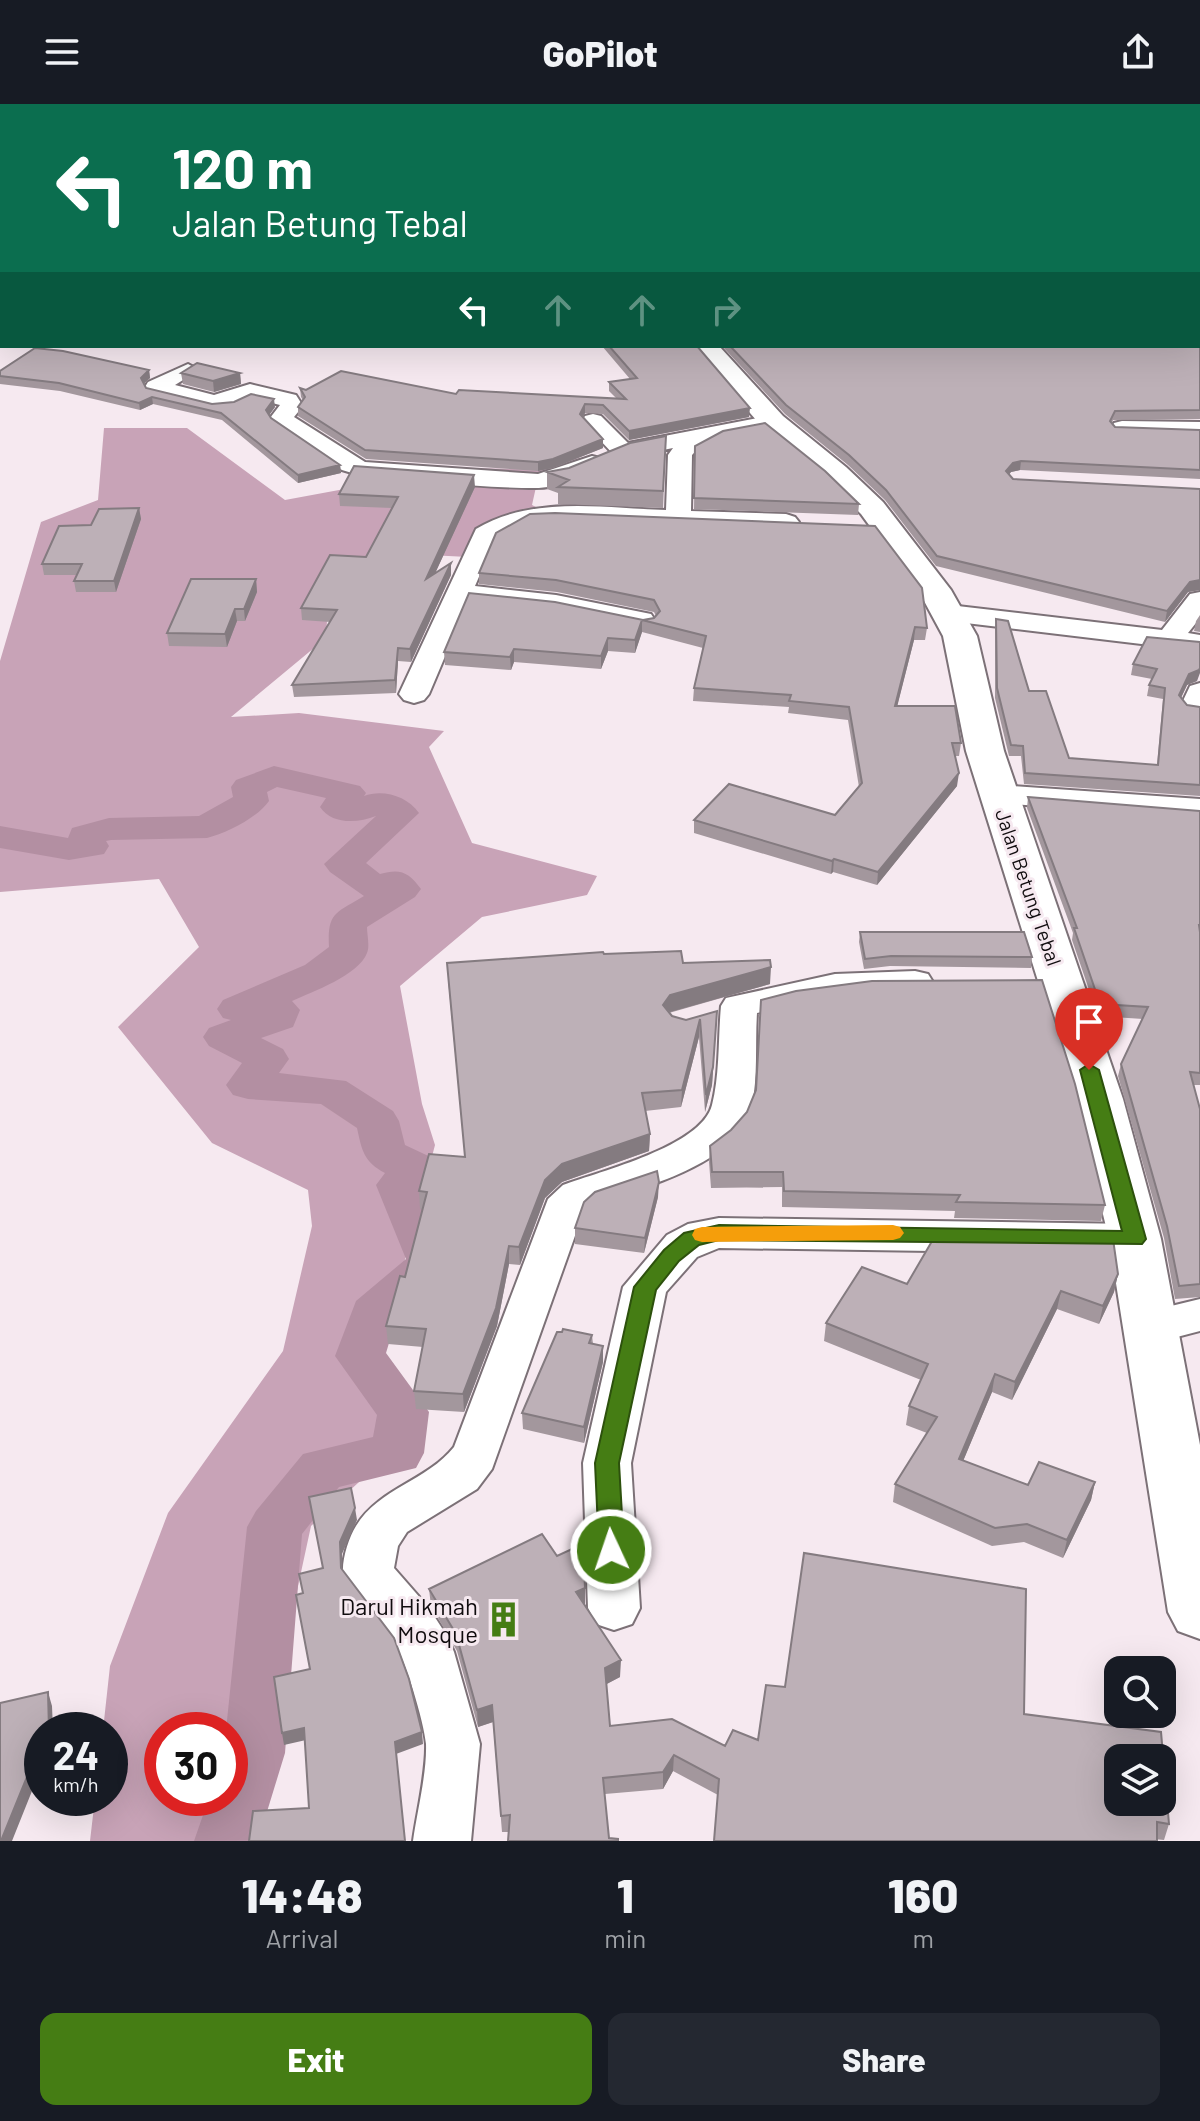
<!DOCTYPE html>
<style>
:root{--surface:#171b24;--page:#242831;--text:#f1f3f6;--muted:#9ea1a6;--accent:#457d14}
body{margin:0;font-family:Barlow,sans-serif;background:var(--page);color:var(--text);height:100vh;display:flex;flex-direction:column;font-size:30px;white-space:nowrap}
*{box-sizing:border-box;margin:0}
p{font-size:26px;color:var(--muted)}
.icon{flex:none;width:44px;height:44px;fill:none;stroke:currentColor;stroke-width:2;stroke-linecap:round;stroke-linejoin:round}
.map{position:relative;height:1737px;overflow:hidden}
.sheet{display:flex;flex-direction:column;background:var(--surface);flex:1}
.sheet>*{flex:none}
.guide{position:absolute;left:0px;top:0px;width:1200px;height:244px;box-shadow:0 8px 32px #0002;background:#0b6e4f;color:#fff;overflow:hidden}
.tools{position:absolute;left:1104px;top:1552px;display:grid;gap:16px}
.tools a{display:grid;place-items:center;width:72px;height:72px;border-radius:16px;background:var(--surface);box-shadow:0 8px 32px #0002;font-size:40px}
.speed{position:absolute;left:24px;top:1608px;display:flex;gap:16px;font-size:40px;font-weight:700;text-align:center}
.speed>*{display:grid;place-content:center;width:104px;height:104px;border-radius:50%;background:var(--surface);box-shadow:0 8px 32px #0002;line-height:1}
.speed small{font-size:20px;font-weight:400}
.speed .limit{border:12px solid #d22;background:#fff;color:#111}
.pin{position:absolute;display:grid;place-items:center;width:68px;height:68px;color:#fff;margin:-82px -34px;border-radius:50% 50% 50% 0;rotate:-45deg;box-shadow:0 0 8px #0007}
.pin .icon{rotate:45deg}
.me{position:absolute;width:88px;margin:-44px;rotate:357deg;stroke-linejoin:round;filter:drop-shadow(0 0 6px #0008)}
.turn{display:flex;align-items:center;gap:28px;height:168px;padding:0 40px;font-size:36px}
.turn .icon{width:104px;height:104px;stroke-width:2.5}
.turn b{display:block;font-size:56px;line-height:68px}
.lanes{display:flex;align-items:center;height:76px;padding:0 40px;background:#0003;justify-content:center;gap:40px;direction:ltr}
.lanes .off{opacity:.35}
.eta{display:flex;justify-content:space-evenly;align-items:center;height:136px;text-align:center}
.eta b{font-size:48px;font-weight:800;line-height:56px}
.button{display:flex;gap:16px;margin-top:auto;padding:16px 40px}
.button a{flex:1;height:92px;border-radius:16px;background:var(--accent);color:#fff;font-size:32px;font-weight:800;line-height:92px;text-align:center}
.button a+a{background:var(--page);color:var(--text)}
header{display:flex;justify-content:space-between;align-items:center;height:104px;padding:0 40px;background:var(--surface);font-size:36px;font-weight:800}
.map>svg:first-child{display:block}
.forest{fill:#c8a3b7;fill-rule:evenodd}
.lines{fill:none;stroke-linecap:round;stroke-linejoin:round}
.stream{fill:#826876;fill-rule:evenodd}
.canal{fill:#b38fa2;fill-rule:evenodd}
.street-casing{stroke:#7c7177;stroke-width:4}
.secondary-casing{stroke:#7c7177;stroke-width:4}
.street{fill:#fff;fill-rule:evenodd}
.secondary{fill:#fff;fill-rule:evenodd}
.wall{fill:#a3979d}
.shaded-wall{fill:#847b80}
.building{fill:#bdb0b7;stroke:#847b80;stroke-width:2;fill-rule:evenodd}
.route{fill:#457d14;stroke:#2d510d;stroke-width:2}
.slow{fill:#f59e0b}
.labels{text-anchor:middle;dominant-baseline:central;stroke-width:6;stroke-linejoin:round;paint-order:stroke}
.street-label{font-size:20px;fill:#100c0e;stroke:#f6e9f0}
.near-poi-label{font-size:24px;fill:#100c0e;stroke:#f6e9f0;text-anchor:end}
</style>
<header><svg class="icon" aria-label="menu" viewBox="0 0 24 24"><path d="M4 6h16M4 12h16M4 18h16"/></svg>GoPilot<svg class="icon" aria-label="share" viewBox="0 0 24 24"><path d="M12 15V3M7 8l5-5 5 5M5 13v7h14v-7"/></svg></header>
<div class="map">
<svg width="1200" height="1737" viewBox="0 0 1200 1737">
<rect width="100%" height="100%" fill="#f6e9f0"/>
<path class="forest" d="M104,324H187L285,396L458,364L523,365L580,354L607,356L536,383L532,401L578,424L468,453L389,449L329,482L326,534L231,613L299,609L444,627L429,643L472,739L597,772L587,791L482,813L400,882L422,1000L435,1041L371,1285L418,1324L311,1422L243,1737H90L95,1694H110V1626H103L110,1562L168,1409L283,1247L312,1122L308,1086L212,1039L118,923L199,843L159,775L0,788V557L41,418L98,396ZM162,1626H230V1694H162Z"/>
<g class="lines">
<path class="stream" d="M1198,62H1200V66H1198Z"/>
<path class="canal" d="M0,0H19L20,2H2V5Z
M274,662L360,682L366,689L364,692C383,685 407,692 419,709L366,759L380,770C400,764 409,768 421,785L415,793L367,823C367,831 370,842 367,849C359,871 312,888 292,897L300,906L293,923L261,934L283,945L289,955L279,969L346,977L393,1007L399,1017L405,1041L439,1057L446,1068L439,1079L424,1087L456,1160L449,1172L395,1219L386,1249L429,1308L424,1349L416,1364L339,1383L302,1430L285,1649L258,1737H194L209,1694H230V1626H226L247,1423L256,1407L303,1350L373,1333L377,1311L335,1252L356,1197L406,1155L376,1081L385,1069C364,1058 362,1047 357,1024L321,1000L248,995L233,991L226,981L242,959L209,942L203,933L209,924L231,916L223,914L217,905L223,896L305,861L329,843C327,808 336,809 364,792L330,768L324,760L376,712C358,719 332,721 320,703L326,694L277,683L267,688L269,697C257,714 227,729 207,734L111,736L106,737L109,742L104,750L69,756L0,744V722L68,734L72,724L109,714L199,712L233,693L231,683L236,676Z"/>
<defs>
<path id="street" d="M188,260L199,266L175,281L214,291L250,280L296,291L303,302L294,313L365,358L538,370L592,352L600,354L604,359C592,375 555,384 535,384C478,384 419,376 362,372L342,366L273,319L270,314L280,301L252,294L234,302L214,305L148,288L145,283L148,278Z
M593,310L601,312L628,339L763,313L771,315L774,320L771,325C746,331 710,331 692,351L691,407L786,410L795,413L799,418L795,423L786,426L555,417C495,421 497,433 475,482L556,491L651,510L655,516L651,522L641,524L556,507L468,498L429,590L424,596L414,599L404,596L399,590L476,425C532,391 604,404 666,406L668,351L673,344L623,354L615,352L582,317L585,312Z
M1122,317L1200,318V332L1114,329L1111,324L1114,319Z
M1200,488V514L1188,529L1200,531V547L949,517L939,515L935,509L939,503L949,501L1162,526L1190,490Z
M1200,579V611L1185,609L1180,603L1190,582Z
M998,681L1200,695V715L987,698L982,691L987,684Z
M915,867L928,870L933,878L928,886L835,892L757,909C755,939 758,973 752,1001C738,1062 643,1082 593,1101L582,1112L492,1365L477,1385L407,1428L398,1442L394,1464L429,1504L447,1532L454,1548L480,1640L471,1737H413C417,1708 427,1669 426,1640C424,1618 405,1554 393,1536C381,1519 345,1488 343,1468C342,1455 349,1433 356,1422C379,1384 427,1377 454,1343L548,1095L563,1081C601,1067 702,1042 712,1001C720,970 718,934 721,902L726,894L835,870Z
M719,1114L1135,1120L1150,1124L1156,1135L1150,1146L1135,1150L719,1144L697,1153L666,1188L631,1359L640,1504L632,1520L614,1526L596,1520L588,1504L583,1359L623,1183L667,1131L688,1120Z
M1200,1195V1227L1150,1240L1134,1235L1128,1223L1134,1211Z"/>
<path id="secondary" d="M692,242H719L783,312L846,363L883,398L951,486L977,532L1004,647L1123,995L1161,1135L1200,1341V1535L1178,1527L1168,1508L1109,1135L1075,995L966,647L943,532L923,495L861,410L826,375L763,324Z"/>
</defs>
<use href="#street" class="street-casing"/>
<use href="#secondary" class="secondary-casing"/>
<use href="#street" class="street"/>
<use href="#secondary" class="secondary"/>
</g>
<path class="wall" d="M1200,221V315L1113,316L1112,319L1115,323L1200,326V375L1020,366L1011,368L1009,370L1013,375L1200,385V486L1188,488L1165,518L936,462L885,396L848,361L785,310L722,242H1198Z
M602,242H697L749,313L629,336L603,310L585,309L583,313L603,344L553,364L538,367L366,355L298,312V303L303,296L301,293L300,284L306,286L617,295L609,287V278L630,275Z
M149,266L150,274L144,280L146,284L212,300L275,303L269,311L271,314L340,361L341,369L298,379L222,316L153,300L140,306L60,287L0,280V267Z
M181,269H240L241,280L214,288L183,280Z
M666,332L663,404L558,400V389L547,385V368L569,364Z
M695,342L859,400L858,411L694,405Z
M475,383L435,469L451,459V471L411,558L398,557L396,589L294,593L292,581L330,518L302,516L301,504L366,453L392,404L340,402L339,390Z
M139,404L141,415L116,488H76L74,477L77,471H44L42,460L91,421Z
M496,429L927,524L925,536H914L897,602L961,639L959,652H955L957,682L877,781L833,768L831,770L694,729V716L835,711L859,683L848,616L788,609L789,603L693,597L694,584L703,544L642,528L635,549L608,547L601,565L514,558L511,566L445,561L444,548L643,516L654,514L656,512L654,508L557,488L479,480V469Z
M256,475L257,488L245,517H237L227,543L169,542L167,529Z
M1200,511V528L1194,527L1196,517Z
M996,515L1029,587L1069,654L1157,661L1163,595L1147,592L1149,581L1152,575L1131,571L1133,560L1200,538L1197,577L1187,581L1181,594L1187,601L1200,603V692L1024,680L1021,652H1009L995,594V525Z
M1028,693L1200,707V981H1193L1200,1005V1193L1175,1195L1164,1134L1118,972L1121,960L1143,915L1098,912L1072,836L1073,829L1027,704Z
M860,828L1032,853L1031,864L890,862L864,865L859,838Z
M604,850L683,859L770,880L669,909L672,912L686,916L717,907L712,981L705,1008L699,933L681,1003L645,1007L650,1030L649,1047L562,1078L545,1094L520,1161L509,1160L497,1222L464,1308L416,1305L414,1287L423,1243L388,1240L386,1222L405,1173L423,1106L420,1105L419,1087L465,1053L448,876Z
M710,1042L1105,1101L1101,1117L954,1114L955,1107L782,1103V1083L711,1084L709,1058Z
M658,1093L644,1149L575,1140V1124Z
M1118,1170L1114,1188L1099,1220L1057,1205L1012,1296L992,1288L963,1357L1028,1381L1095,1378L1091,1396L1063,1454L1024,1438L992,1442L893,1398L895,1380L927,1329L906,1321L909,1302L921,1276L824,1237L826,1219L907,1180Z
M592,1231L593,1240L603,1258L584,1339L523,1325L522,1309Z
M429,1485L585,1501L620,1573L606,1580L610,1622L725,1642L758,1636L1024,1610L1169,1720L1164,1736L718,1691L673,1667L663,1685L605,1690L509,1728H502L493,1618L478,1623L457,1547L431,1502Z"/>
<path class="shaded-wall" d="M149,266L150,274L142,281L141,274Z
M240,269L241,280L214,288L213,277Z
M152,293L153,300L140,306L139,299Z
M274,295L275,303L267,314L266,306Z
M585,300V309L580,319V310Z
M750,304L749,313L629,336V327Z
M603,335V344L553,364L538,367V358Z
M1021,357L1020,366L1011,368L1005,376L1006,367L1013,359Z
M340,361L341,369L298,379V371Z
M474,371L475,383L427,487L426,475Z
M139,404L141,415L116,488L114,477Z
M451,459V471L411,558L410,545Z
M256,475L257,488L245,517L244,505Z
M1200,476V486L1188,488L1165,518L1167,507L1190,478Z
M235,505L237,517L227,543L225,530Z
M642,516V528L635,549V536Z
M915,523L914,536L894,615L895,602Z
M608,534V547L601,565V552Z
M398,544V557L396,589L395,576Z
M514,545V558L511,566L510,553Z
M1200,564V569L1197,577L1187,581L1177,602L1179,591L1189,570Z
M959,669L957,682L877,781L878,768Z
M834,755L833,768L831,770L832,757Z
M771,863L770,880L670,908L663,901L670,891Z
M700,915L699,933L681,1003L682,986Z
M716,924L712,981L705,1008L706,991Z
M650,1030L649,1047L562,1078L545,1094L520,1161L519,1143L545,1076L562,1060Z
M659,1078L658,1093L644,1149L645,1134Z
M509,1142V1160L497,1222L464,1308L463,1290Z
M1118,1170L1114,1188L1099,1220L1103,1202Z
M1061,1187L1057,1205L1012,1296L1015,1278Z
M603,1242V1258L584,1339V1323Z
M995,1270L992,1288L956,1374L959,1355Z
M1095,1378L1091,1396L1063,1454L1067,1436Z
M355,1404L357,1416L342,1450V1477L340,1438Z
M585,1484V1501L576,1488Z
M621,1556L620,1573L605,1581V1564Z
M48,1588L52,1602L53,1626H49Z
M492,1601L493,1618L478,1623L477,1606Z
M304,1624L306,1636L284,1641L282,1629Z
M422,1628L423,1640L396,1650L395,1638Z
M674,1651L673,1667L663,1685V1668Z
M42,1656V1671L38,1672L12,1737H1L33,1658Z"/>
<path class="building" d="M162,0H1196L1197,2H160Z
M1198,7L1200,12V25H1198Z
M1198,39L1200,41V51L1198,56Z
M1198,64L1200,65V203L1198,204Z
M1200,221V306L1115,307L1110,317L1115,323L1200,326V366L1021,357L1013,359L1006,367L1013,375L1200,385V476L1190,478L1167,507L937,452L886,386L849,351L786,301L730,242H1198V222Z
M609,242H697L750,304L629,327L603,301L585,300L580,310L603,335L553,355L538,358L365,346L298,303L305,293L300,284L306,286L341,267L456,290L459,286L626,295L609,278L637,274Z
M35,244L63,247L149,266L141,274L146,284L212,300L234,298L251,290L274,295L266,306L271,314L340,361L298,371L221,309L152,293L139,299L59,279L0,272V267Z
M197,259L240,269L213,277L181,269Z
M765,319L825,367L859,400L694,394L695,342L723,327Z
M666,332L663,387L558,383L569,376L547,368L569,364L630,339Z
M354,362L474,371L426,475L451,459L410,545L398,544L395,576L292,581L337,506L301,504L330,451L366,453L398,393L339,390Z
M139,404L114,477H74L82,460H42L59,422L91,421L99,405Z
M555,409L875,422L922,484L927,524L915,523L895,602H955L961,639H952L959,669L878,768L834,755L832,757L694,716L729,680L835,711L862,679L849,603L789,597L791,591L694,584L706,532L642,516L635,536L608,534L601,552L514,545L510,553L444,548L469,489L555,498L643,516L654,514L660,507L654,496L556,476L479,469L496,429L530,410Z
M191,475H256L244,505H235L225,530L167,529Z
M996,515L1008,517L1029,587H1046L1069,654L1158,661L1165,584L1149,581L1157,565L1133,560L1147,533L1200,538V564L1199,566L1189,570L1179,591L1187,601L1200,603V681L1025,669L1023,642L1011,641L997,584Z
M1028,693L1200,707V821H1199L1200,828V969L1190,968L1200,1005V1180L1179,1182L1167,1122L1121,960L1148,903L1100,900L1074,824H1077Z
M860,828H1024L1032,853L891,852L865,855Z
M681,847L683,859L770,856L771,863L670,891L663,901L672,912L686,916L717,907L713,963L706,991L700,915L682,986L642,989L650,1030L562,1060L545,1076L519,1143L509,1142L496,1204L463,1290L414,1287L426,1225L386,1222L400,1172L405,1173L427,1088L419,1087L429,1050L465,1053L447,859L603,848L604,850Z
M1042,876L1075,980L1105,1101L956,1098L960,1091L784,1087L783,1068H712L710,1042L731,1026L747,1008L756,986L761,896L796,887L872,877Z
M657,1067L659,1078L645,1134L575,1124L584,1098L595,1088Z
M935,1132L1113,1135L1118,1170L1103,1202L1061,1187L1015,1278L995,1270L959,1355L1028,1381L1039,1358L1095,1378L1067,1436L1027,1420L995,1424L895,1380L937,1313L909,1302L928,1260L826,1219L862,1163L907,1180Z
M563,1225L592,1231L589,1239L603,1242L584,1323L522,1309L557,1228H562Z
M351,1384L355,1404L340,1438L341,1464L394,1534L409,1575L422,1628L395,1638L405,1737H249L253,1707L309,1704L304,1624L282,1629L274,1573L310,1565L296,1491L303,1489L299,1470L323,1464L309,1393Z
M542,1430L557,1452L572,1445L584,1462L585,1484L576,1488L621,1556L605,1564L610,1622L672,1615L725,1642L733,1626L758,1636L766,1581L785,1583L804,1449L1026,1485L1024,1610L1161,1628L1169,1720L1157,1718V1737H714L719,1675L674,1651L663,1668L603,1674L609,1734L618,1735V1737H508L510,1711L501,1712L492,1601L477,1606L456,1530L429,1485ZM1118,1654H1162V1698H1118Z
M48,1588L49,1626H42V1656L33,1658L1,1737H0V1599Z"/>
<path class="route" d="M1089,960L1099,966L1146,1135L1142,1140L719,1136L699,1141L679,1157L656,1186L619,1359L624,1446L620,1453L611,1457L602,1453L599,1446L595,1359L634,1183L664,1146L684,1129L719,1121L1122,1127L1080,966Z"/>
<path class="slow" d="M893,1121L900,1123L904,1129L900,1134L893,1136L702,1138L695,1136L692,1131L695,1125L702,1123Z"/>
<defs>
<symbol id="building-bare" viewBox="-9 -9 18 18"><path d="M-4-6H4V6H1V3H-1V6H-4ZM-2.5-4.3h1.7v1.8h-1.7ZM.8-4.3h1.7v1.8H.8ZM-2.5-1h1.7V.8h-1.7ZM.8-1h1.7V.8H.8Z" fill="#457d14" stroke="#f6e9f0" stroke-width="2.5" paint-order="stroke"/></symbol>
</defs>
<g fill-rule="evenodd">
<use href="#building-bare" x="478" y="1490" width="51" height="51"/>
</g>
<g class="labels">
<g class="street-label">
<text transform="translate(1029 783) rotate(71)">Jalan Betung Tebal</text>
</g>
<g class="near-poi-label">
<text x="478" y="1501">Darul Hikmah<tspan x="478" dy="28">Mosque</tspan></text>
</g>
</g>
</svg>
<div class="tools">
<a><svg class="icon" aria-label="search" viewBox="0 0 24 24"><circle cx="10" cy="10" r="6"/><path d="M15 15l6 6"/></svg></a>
<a><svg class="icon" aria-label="layers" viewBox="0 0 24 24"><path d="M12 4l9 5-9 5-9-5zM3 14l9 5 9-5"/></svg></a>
</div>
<div class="speed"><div>24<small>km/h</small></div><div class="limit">30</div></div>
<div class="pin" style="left:1089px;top:966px;background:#d93025"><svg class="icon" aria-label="arrive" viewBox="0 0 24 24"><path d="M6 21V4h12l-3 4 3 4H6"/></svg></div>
<svg class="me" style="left:611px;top:1446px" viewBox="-20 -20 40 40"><circle r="17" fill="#457d14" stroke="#fff" stroke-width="3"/><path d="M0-11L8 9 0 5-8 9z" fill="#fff"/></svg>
<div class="guide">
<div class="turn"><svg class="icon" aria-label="left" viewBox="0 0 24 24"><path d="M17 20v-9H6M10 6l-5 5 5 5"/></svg><div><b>120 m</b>Jalan Betung Tebal</div></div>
<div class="lanes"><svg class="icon" aria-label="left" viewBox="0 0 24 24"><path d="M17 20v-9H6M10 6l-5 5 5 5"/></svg><svg class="icon off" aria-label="ahead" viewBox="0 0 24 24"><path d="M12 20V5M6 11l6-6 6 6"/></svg><svg class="icon off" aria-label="ahead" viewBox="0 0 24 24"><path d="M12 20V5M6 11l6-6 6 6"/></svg><svg class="icon off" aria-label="right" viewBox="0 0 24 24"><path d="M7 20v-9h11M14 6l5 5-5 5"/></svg></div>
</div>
</div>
<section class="sheet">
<div class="eta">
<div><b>14:48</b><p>Arrival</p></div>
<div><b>1</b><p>min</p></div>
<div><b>160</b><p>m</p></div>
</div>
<div class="button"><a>Exit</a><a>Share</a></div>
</section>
